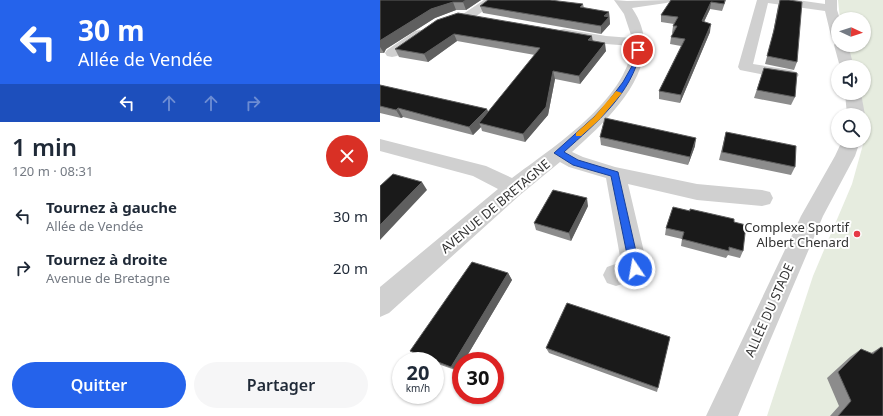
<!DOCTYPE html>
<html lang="fr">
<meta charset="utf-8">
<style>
:root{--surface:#fff;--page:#f6f6f7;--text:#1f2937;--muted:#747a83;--accent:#2563eb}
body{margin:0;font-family:"Noto Sans",sans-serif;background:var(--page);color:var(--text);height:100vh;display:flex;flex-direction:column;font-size:15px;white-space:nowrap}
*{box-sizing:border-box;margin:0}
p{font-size:13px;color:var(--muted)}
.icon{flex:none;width:22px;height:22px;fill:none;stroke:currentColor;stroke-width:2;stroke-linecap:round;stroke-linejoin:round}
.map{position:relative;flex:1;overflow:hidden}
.drawer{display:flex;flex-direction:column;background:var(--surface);width:380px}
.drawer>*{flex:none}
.hud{background:#2563eb;color:#fff;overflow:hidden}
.needle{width:26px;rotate:93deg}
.controls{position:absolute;left:451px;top:12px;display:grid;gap:8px}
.controls a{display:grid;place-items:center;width:40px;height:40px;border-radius:50%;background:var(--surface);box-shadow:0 1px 3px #0004;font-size:20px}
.speed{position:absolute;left:12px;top:352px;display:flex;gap:8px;font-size:20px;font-weight:700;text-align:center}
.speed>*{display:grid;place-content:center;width:52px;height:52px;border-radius:50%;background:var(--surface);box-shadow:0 1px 3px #0004;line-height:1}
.speed small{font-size:10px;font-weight:400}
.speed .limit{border:6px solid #d22;background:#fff;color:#111}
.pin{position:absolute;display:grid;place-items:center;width:34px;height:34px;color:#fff;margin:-17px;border:2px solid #fff;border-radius:50%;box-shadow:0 1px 4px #0007}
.me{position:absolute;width:44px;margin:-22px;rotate:348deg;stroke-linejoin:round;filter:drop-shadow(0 0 3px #0008)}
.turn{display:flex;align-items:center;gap:14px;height:84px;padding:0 12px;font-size:18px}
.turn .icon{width:52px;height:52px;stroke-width:2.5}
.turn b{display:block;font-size:28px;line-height:34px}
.lanes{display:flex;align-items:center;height:38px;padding:0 12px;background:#0003;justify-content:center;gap:20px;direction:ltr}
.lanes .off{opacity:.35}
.round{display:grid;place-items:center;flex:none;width:42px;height:42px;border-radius:21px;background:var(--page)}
.overview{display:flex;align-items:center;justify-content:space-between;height:68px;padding:0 12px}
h1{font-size:24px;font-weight:600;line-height:30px}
.primary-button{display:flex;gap:8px;margin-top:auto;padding:8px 12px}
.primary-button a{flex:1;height:46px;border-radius:24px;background:var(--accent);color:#fff;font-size:16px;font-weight:600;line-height:46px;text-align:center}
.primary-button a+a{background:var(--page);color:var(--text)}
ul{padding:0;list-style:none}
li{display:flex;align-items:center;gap:12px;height:52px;padding:0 12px}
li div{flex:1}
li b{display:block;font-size:15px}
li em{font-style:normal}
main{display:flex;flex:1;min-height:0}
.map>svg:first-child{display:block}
.green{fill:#e6ecdf}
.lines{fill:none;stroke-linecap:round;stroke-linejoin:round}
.minor{fill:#d0d0d0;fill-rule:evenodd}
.wall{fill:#8c8c8c}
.shaded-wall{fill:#5f5f5f}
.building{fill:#1a1a1a;stroke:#5f5f5f}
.route{fill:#2563eb;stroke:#184099}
.slow{fill:#f59e0b}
.poi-dot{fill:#e63946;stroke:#fff;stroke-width:1.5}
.labels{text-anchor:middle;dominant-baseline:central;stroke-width:4;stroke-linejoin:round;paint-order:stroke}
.street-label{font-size:13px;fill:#333;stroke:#fff}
.poi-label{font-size:13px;fill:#333;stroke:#fff;text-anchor:end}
</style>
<main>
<section class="drawer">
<div class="hud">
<div class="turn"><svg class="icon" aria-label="left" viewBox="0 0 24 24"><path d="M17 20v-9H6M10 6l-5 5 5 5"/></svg><div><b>30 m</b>Allée de Vendée</div></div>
<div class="lanes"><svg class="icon" aria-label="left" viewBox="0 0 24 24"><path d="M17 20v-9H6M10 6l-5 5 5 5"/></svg><svg class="icon off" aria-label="ahead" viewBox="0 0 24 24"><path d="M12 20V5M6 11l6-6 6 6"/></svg><svg class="icon off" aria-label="ahead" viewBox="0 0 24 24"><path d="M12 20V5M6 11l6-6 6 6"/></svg><svg class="icon off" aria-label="right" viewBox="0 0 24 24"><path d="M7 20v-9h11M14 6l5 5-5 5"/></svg></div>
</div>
<div class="overview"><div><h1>1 min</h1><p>120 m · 08:31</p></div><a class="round" style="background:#d93025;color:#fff"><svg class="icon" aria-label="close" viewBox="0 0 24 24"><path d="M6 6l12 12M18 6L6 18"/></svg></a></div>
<ul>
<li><svg class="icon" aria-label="left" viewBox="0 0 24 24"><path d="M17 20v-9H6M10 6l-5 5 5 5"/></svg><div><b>Tournez à gauche</b><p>Allée de Vendée</p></div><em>30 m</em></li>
<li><svg class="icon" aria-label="right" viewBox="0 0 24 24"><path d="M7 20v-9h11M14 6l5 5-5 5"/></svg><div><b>Tournez à droite</b><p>Avenue de Bretagne</p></div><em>20 m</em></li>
</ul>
<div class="primary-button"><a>Quitter</a><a>Partager</a></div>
</section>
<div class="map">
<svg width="503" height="416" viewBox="0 0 503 416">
<rect width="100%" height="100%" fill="#fff"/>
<path class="green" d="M458,0H503V416H387L433,276L472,184L484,141V115L481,93H484V67H473L467,45H484V19H460Z"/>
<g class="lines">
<path class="minor" d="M104,0H118L91,20H83L81,17L83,14Z
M234,0L247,1L292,0L290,2L286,3L252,8C290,63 231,117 192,152L203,157L235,167L317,184L382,190L390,192L393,198L390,204L382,206L317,200L248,184L268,269L264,277L236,286L227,283L223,275L227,267L241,262L226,178L189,167L180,162L140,195L9,313L0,317V287L118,189L93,176L0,151V139L106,166L132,178C172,148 247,100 252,46L226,44L184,37L179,36L177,33L179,30L184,29L226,36L252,38L244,14Z
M377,0H417L445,4V0H457V10L460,19H458V40L453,39L451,36L445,11L388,3L373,64L411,70L416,72L419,75L416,78L411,80L360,70L358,67Z
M40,30L45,31L47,34L45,37L17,56L12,57L7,56L5,53L7,50L35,31Z
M456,42H458V45H468L474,67H460L454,45Z
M465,93H481L485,115L484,116L467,115Z
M462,141H480L475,156L443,216L358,416H326L421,216L455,156Z"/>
</g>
<path class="wall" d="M0,0H101L86,10H76L55,18L6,49L4,53H0Z
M291,0H346L342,11L330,9L324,22L330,32L300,103L279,99V91L301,46L290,44L291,37L293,33H292L293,26L294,24L281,22V15Z
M400,0L417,62L414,70L385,64L392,38L398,6Z
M203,4L204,8L229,12L230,24L221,34L103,13L100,6Z
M57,20L213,41L226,51L200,84L175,79L168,115L145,142L102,131L101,127L93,135L23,117L21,118L0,113V85L107,109L108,112L155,55L77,41L48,62L19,57L15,49Z
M384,68L415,97L411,105L374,98Z
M346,132L415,167L411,175L339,160Z
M220,137L315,146L308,165L221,145Z
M208,206L191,241L156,230L154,223Z
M354,222L363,251L360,258L348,255L346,258L301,246L302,239L285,235L286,228Z
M128,273L132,280L84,361H81L78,371L55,363V361H50L38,356L30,351Z
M290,337L277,392L169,353L166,348Z
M501,347L503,416H450L459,406L447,378L470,357L481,349L491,353Z"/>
<path class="shaded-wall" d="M86,0H101L86,10L83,2Z
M73,2L76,10L55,18L6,49L4,53L0,47V41L1,40L51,9Z
M331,2L330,9L321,28L322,21Z
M229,12L230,24L221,34V26L224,16Z
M331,24L330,32L300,103L301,95Z
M74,34L77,41L48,62L44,54Z
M212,36L213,43L208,40Z
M225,43L226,51L200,84L199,76Z
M173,71L175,79L168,115L145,142L143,134Z
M18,108L23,117L21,118L16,110Z
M107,109L110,117L99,123L101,127L93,135L89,127Z
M316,138L315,146L308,165L310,157Z
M42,182L47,190L0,240V225Z
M207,198L208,206L191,241L189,233Z
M128,273L132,280L84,361H81V367L78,371L71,367Z"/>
<path class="building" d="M0,0H86L83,2H73L51,9L1,40L0,41Z
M108,0H170L203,4L200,7L229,12L224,16L229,17L221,26L100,6Z
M291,0H345L344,4L331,2L322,21L331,24L301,95L279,91L305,39L291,37L297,26H293L298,17L281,15Z
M400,0H409L422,2L417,62L387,56L394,30Z
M78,13L212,36L208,40L225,43L199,76L173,71L166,107L143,134L99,123L160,48L74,34L44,54L15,49L57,20Z
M384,68L417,73L415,97L377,90Z
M0,85L107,109L89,127L18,108L16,110L0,106Z
M225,118L316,138L310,157L220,137Z
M346,132L416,146L415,167L342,152Z
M13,174L42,182L0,225V186Z
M173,190L207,198L189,233L154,223Z
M293,207L310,211V209L354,219V222L366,225L363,251L349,247V251L302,239L304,232L286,228Z
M92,262L128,273L71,367L30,351Z
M187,303L290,337L278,388L166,348Z
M501,347L503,348V416H458L471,401L458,372L481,349L493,354Z"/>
<path class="route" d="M256,49L261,50C251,95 217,122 184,152L198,160L238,172L260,269L258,272L255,274L251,272L250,269L231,176L193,165L174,153L214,117L227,103L243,82L252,66Z"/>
<path class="slow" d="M236,91L242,93L219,120L201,136H196V133L214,117Z"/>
<circle class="poi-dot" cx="477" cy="234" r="4"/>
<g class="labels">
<g class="street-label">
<text transform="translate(115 206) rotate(-40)">AVENUE DE BRETAGNE</text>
<text transform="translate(389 310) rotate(-66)">ALLÉE DU STADE</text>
</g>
<g class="poi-label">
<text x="469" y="227">Complexe Sportif<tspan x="469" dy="15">Albert Chenard</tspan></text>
</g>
</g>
</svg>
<div class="controls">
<a><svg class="needle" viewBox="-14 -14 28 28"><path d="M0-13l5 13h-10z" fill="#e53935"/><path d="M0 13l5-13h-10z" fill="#747a83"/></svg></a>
<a><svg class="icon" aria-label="sound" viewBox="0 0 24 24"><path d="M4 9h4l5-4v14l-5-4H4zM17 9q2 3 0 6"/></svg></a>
<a><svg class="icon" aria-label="search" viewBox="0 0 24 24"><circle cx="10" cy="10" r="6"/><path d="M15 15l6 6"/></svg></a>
</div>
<div class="speed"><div>20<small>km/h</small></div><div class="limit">30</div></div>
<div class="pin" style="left:258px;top:50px;background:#d93025"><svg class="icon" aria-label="arrive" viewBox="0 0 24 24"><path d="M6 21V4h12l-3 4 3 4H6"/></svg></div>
<svg class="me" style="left:255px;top:269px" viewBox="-20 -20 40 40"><circle r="17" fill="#2563eb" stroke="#fff" stroke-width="3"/><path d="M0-11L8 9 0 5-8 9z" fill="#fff"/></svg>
</div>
</main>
